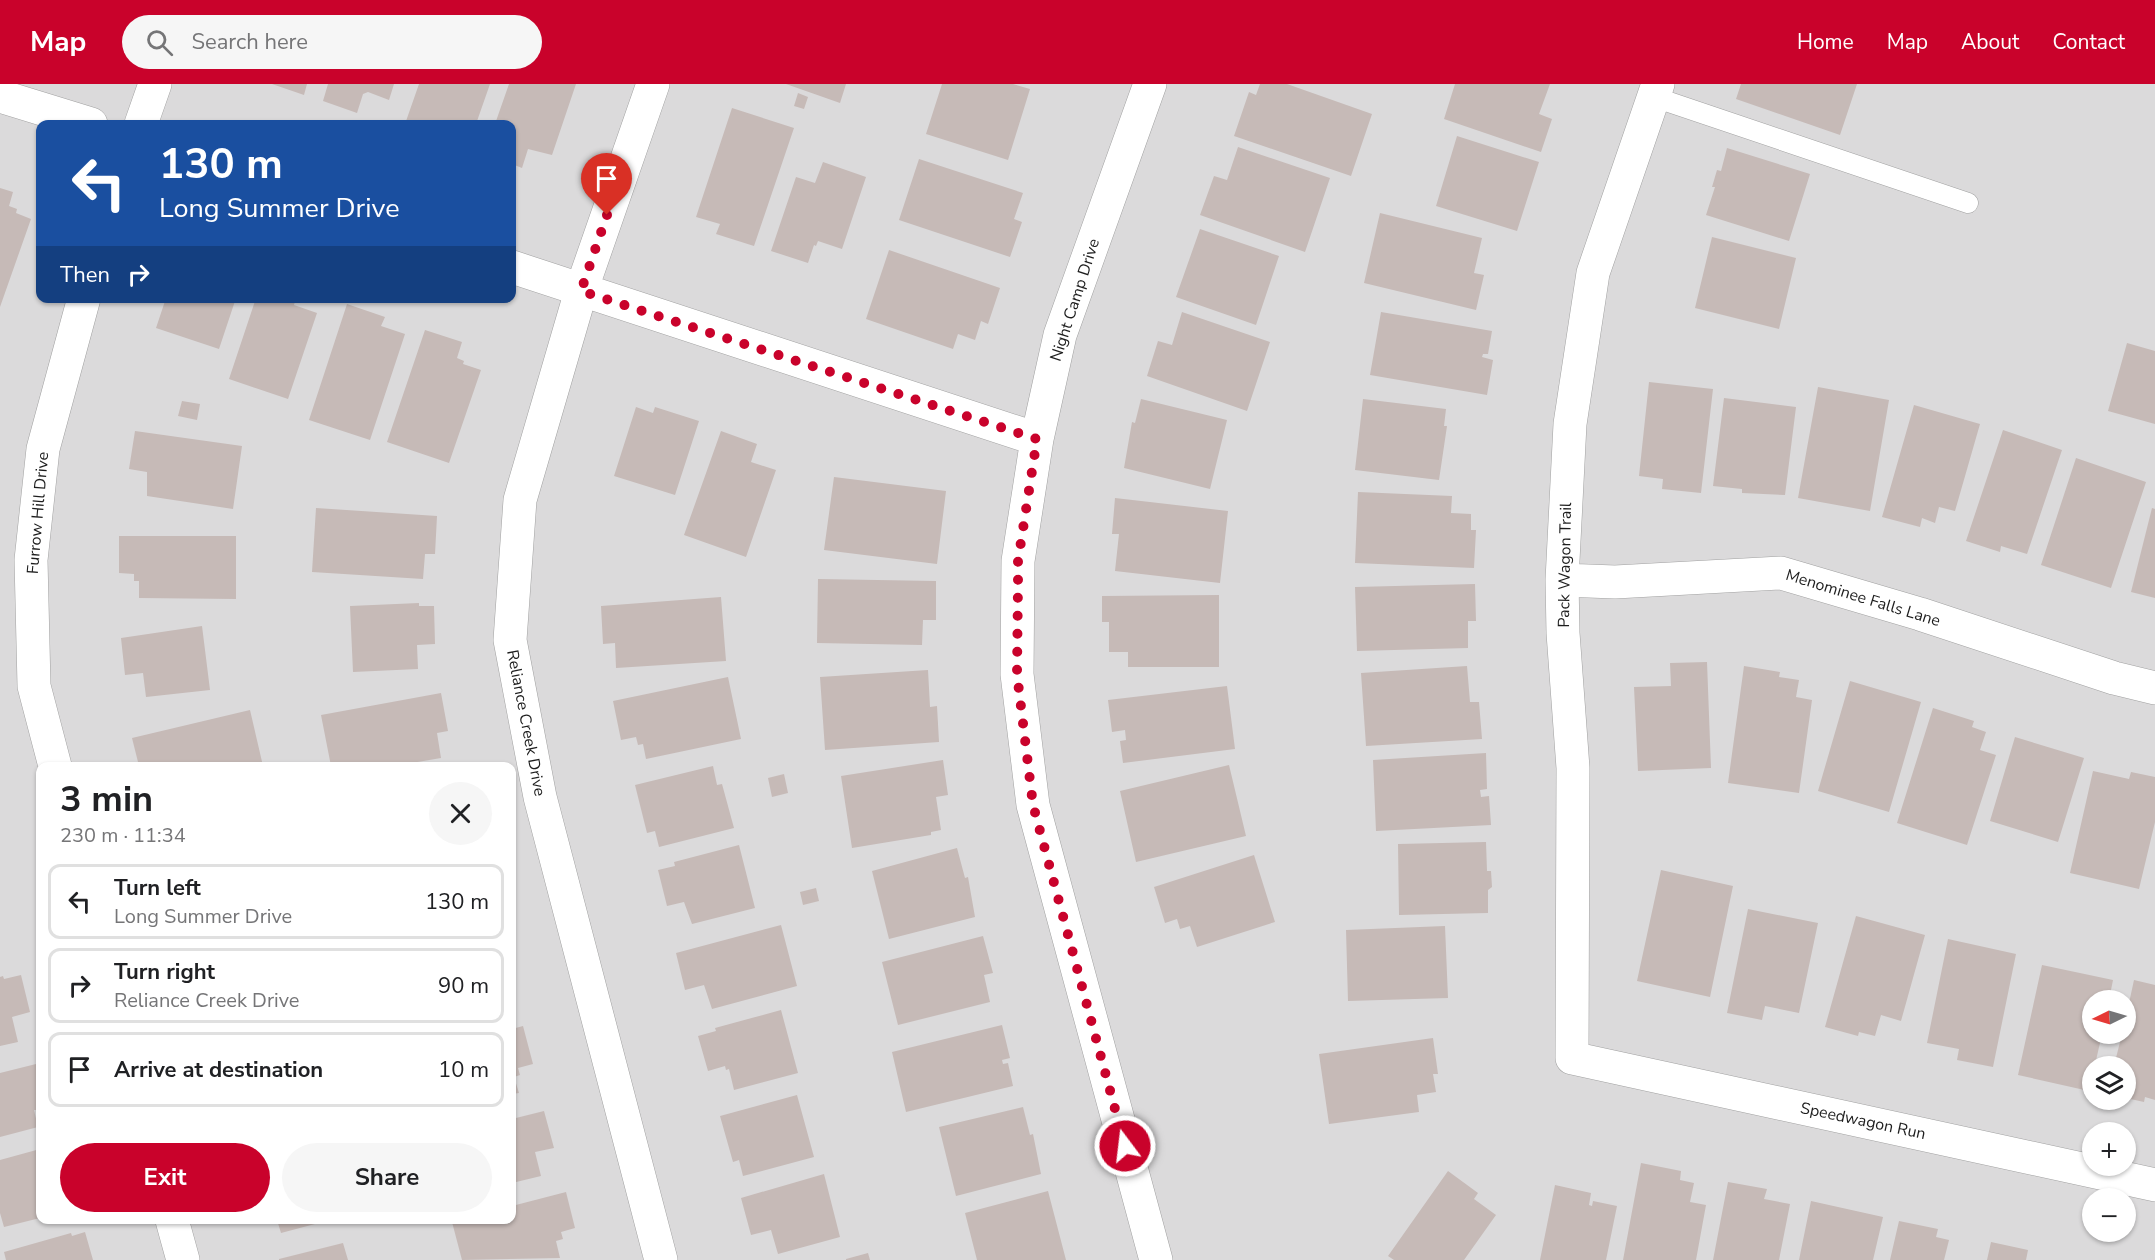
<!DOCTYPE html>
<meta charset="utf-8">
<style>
:root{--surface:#fff;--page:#f6f6f6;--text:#202124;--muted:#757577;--line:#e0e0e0;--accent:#c9022b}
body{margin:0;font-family:"Nunito Sans",sans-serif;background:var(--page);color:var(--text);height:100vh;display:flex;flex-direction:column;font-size:22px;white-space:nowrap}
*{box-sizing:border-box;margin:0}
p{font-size:20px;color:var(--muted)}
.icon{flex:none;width:33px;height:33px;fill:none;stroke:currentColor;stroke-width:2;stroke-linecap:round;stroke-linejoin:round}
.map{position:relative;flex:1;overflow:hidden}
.sheet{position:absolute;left:36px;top:678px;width:480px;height:462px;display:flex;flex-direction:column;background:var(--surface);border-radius:12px;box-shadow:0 2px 4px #0004}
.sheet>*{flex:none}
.banner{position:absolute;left:36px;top:36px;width:480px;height:183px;border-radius:12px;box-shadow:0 2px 4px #0004;background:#1a4fa0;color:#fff;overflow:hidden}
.needle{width:39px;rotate:265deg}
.controls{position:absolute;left:2082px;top:906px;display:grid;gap:12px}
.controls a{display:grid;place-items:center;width:54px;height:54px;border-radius:50%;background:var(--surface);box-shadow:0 2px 4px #0004;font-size:30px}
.pin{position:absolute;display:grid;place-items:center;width:51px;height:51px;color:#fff;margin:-62px -26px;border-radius:50% 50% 50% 0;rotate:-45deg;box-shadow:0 0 6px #0007}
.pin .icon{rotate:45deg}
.me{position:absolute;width:66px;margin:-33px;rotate:345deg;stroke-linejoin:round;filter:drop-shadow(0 0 4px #0008)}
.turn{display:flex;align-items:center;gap:21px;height:126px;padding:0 24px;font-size:27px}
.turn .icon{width:78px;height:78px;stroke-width:2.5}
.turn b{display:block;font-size:42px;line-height:51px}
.then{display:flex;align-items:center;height:57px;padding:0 24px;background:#0003;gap:12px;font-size:22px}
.round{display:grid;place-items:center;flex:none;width:63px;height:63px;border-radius:32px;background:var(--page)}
.head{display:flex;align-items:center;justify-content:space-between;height:102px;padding:0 24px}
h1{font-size:36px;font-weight:700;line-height:45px}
.primary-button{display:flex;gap:12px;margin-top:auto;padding:12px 24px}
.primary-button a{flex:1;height:69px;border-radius:36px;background:var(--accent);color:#fff;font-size:24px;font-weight:700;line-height:69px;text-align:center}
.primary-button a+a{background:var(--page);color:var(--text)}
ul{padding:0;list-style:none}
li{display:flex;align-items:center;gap:18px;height:75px;margin:0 12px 9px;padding:0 12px;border:3px solid var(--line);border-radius:12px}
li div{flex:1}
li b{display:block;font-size:22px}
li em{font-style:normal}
header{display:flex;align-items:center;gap:36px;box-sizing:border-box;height:84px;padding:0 30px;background:var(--accent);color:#fff}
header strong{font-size:28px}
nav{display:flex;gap:33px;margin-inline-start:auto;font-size:21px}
.search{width:420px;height:54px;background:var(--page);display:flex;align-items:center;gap:15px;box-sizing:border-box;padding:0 21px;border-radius:33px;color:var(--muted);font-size:22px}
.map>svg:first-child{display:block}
.residential{fill:#dbdadb;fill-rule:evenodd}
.building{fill:#c6bab7}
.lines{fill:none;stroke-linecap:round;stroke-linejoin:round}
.lane-casing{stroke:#a1a1a1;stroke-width:21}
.street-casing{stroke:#a1a1a1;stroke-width:34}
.lane{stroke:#fff;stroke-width:20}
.street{stroke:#fff;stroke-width:33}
.route{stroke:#c9022b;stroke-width:10;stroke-dasharray:0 18}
.labels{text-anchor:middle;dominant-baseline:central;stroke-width:6;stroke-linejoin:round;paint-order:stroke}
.street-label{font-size:16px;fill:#1d1d1d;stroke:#fff}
</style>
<header>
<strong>Map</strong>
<div class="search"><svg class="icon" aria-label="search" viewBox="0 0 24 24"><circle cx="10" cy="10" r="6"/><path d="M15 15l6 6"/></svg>Search here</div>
<nav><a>Home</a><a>Map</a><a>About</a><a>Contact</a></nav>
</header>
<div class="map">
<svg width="2155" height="1176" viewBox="0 0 2155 1176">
<rect width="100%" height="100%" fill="#eee8e3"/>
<path class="residential" d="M0,0H2155V1176H0ZM40,40H512V214H40ZM40,682H512V1136H40ZM2092,916H2126V950H2092ZM2092,982H2126V1016H2092ZM2092,1048H2126V1082H2092ZM2092,1114H2126V1148H2092Z"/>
<path class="building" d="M272,0H307L304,11Z
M328,0H394L389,16L368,8L363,10L357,29L323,17Z
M419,0H490L476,40H405Z
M509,0H576L552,71L528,65L522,84L512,80V40H495Z
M786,0H846L840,19Z
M942,0H1013L1030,5L1008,76L926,50Z
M1260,0H1287L1372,30L1351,92L1234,52L1249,8L1256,11Z
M1455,0H1550L1539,30L1552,35L1541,68L1444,35Z
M1741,0H1857L1840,51L1736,15Z
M798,9L808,13L804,25L794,22Z
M732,24L794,44L754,162L716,150L720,140L696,133Z
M1457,52L1539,78L1517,147L1436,122Z
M1238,63L1330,94L1305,168L1200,131L1214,92L1227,96Z
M1727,64L1810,90L1789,157L1706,131L1715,103H1712L1717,86L1721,87Z
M919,75L1023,109L1014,135L1022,138L1010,173L899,136Z
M823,78L866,93L842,165L818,157L816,162L814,161L808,179L771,167L796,93L815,99Z
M0,104L13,108L9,122L17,125L16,129L31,135L0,223Z
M1380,129L1482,154L1474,189L1484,191L1476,226L1364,199Z
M1200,145L1279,172L1256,241L1176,213Z
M1712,153L1796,174L1779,245L1695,224Z
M889,166L1000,204L988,240L981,237L975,256L958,250L953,265L866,235Z
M166,214H236L219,265L156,244Z
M256,214H296L294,221L317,229L288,315L229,295Z
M347,220L385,233L381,242L405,250L370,356L309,336Z
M1182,228L1270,258L1247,327L1147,292L1158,257L1172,261Z
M1381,228L1492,247L1488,270H1483L1482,273L1493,276L1487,311L1370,291Z
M425,246L462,258L457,274L464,277L463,280L481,286L449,379L387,358Z
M2127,259L2155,267V340L2108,327Z
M1649,298L1713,305L1701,409L1662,405L1663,395L1639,392Z
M1818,303L1889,316L1870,427L1798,414Z
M1724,314L1796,323L1785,411L1742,409V405L1713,402Z
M1141,315L1227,336L1210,405L1124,384L1132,338L1135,339Z
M1363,315L1446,325L1444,342H1447L1439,396L1355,386Z
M182,317L200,320L197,336L178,332Z
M1914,321L1980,340L1955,427L1939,423L1935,439L1922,434L1920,443L1882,433Z
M636,323L653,329L655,323L699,337L675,411L614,392Z
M2003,346L2062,366L2027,470L2001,462L2000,468L1966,457Z
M135,347L242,362L233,425L147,412V388L129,385Z
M721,347L757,360L751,378L776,386L746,473L684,451Z
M2076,374L2146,398L2111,504L2041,481Z
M834,393L946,407L937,480L824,466Z
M1358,408L1452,412L1451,429L1471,430V446H1476L1474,484L1355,479Z
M1115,414L1228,427L1220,499L1115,487L1119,450H1112Z
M316,424L437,432L435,470H425L423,495L312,488Z
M2152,424L2155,425V514L2131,508Z
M119,452H236V515L139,514V497H134V490L119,489Z
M818,495L936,497V536H923L922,561L817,559Z
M1475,500L1476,537H1468V564L1357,567L1355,503Z
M1219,511V583H1128V568H1109V538H1102V512Z
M721,513L726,577L616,584L615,559L603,560L601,522Z
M419,519V522H434L435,560L417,561L418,585L353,588L350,522Z
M202,542L210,606L146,613L143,589L125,591L121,554Z
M1707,578L1711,684L1638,687L1634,603L1671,602L1670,579Z
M1467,582L1470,618H1479L1482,655L1366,662L1361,589Z
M1744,582L1780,588L1779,593L1799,596L1796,613L1812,616L1799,709L1728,699Z
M928,586L930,623L937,622L939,658L825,666L820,593Z
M728,593L741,655L646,675L643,660L638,661L636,653L621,656L613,617Z
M1850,597L1921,618L1889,728L1818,707Z
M1227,602L1235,665L1123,679L1120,657L1126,656L1125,646L1112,648L1108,616Z
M441,609L448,647L437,649L441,674L394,682H331L321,631Z
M1933,624L1974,637L1972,643L1986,648L1980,666L1996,671L1967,761L1897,739Z
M250,626L263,682H139L132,654Z
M2015,653L2084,674L2058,758L1990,737Z
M1486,669L1487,705L1480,706L1481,713L1489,712L1491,741L1376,747L1373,676Z
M943,676L948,711L936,713L941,746L931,748V751L852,764L841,692Z
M1229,681L1246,752L1136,778L1120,707Z
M713,682L717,701L722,700L734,744L659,763L655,747L647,749L635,701Z
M2093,687L2129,695L2131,688L2155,693V738L2139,805L2070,789Z
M784,690L788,709L772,713L768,694Z
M1486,758L1487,787H1491L1492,803L1488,806V829L1399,831L1398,760Z
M739,761L755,824L692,840L684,818L667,822L658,786L675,782L674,778Z
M957,764L965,794L968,793L975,833L889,855L872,787Z
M1254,771L1275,838L1197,863L1190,842L1180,845L1177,835L1165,839L1154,803Z
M1661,786L1733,802L1710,913L1637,897Z
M816,804L819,817L803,821L800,808Z
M1748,825L1818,839L1799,929L1765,922L1762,936L1727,929Z
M1856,832L1925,851L1901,937L1881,931L1875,952L1859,948L1858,952L1825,943Z
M781,841L797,902L712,925L704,901L685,906L676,869Z
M1445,842L1448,914L1348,917L1346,846Z
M983,852L993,889L984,891L990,918L898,941L882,878Z
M1948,855L2016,870L1993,983L1957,976L1959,965L1927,959Z
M2042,881L2113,896L2109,916H2092V950H2102L2089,1007L2018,991Z
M21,891L30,928L12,933L18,958L0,962V893L3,892L4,895Z
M2134,896L2155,901V1016L2145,1013L2144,1018L2126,1014V982H2114L2122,950H2126V933Z
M781,926L798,989L734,1006L729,985L726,986L725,982L708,987L698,952L716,947L715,944Z
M1002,941L1010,974L1002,976L1003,980L1008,979L1013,1002L906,1028L892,968Z
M523,942L533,980L518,984L520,991L514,993L519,1009L512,1010V945Z
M1433,954L1438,990H1433L1436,1008L1417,1011L1419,1028L1329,1040L1319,970Z
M40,979V1018L36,1019L38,1026H34L38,1043L0,1053V989Z
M797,1011L814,1073L743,1092L739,1076L733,1078L720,1032Z
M1023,1023L1030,1051L1033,1050L1041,1090L956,1112L939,1043Z
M544,1027L554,1064L535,1068L541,1092L512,1099V1035Z
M40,1065V1134L4,1143L0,1129V1076Z
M1641,1079L1681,1087L1680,1096L1694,1099L1690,1118L1706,1121L1696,1176H1623Z
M1448,1087L1478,1109L1474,1115L1496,1131L1464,1176H1394L1388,1172Z
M824,1090L840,1153L778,1170L771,1146L751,1151L741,1114Z
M1728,1098L1767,1105L1764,1115L1790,1120L1779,1176H1713Z
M1555,1101L1591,1109L1589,1121L1592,1122L1593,1117L1617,1122L1606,1176H1540Z
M1048,1107L1066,1176H977L965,1129Z
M566,1108L575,1144L561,1148L563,1155L556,1157L560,1174L462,1176L452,1138L512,1136V1122Z
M1811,1117L1883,1133L1873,1176H1799Z
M277,1136H330L281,1149Z
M1899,1137L1938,1145L1936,1153L1949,1156L1944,1176H1890Z
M85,1148L93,1176H6L4,1168L71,1149L72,1152Z
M1991,1158L2028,1166L2026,1176H1987Z
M343,1159L348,1176H279V1175Z
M868,1169L870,1176H846V1175Z"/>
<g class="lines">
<defs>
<path id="lane" d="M1654,13L1968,119"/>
<path id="street" d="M653,0L581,207L520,416L510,556L540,713L661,1176
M1150,0L1060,251L1037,355L1018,477L1017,590L1033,721L1156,1176
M1658,0L1593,189L1570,340L1562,496L1563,549L1573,684L1572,974L2155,1101
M0,12L91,40
M141,40L155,0
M512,183L1037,355
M1562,496L1615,498L1781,489L1920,530L2114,594L2155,604
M55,682L34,602L31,476L43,365L84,214
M172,1136L183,1176"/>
</defs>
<use href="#lane" class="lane-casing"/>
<use href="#street" class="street-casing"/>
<use href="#lane" class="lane"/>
<use href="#street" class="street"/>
</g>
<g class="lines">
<path class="route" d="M607,131L581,207L1037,355L1018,477V499L1017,590L1033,721L1125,1062"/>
</g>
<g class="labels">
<g class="street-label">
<text transform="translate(1075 216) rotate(-72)">Night Camp Drive</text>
<text transform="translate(38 429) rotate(-85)">Furrow Hill Drive</text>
<text transform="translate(1565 481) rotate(-89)">Pack Wagon Trail</text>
<text transform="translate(1863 514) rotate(17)">Menominee Falls Lane</text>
<text transform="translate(526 639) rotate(79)">Reliance Creek Drive</text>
<text transform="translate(1863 1037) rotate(12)">Speedwagon Run</text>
</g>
</g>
</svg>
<div class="controls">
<a><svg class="needle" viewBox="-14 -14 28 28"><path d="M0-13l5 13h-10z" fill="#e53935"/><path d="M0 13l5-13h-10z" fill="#757577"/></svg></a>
<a><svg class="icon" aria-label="layers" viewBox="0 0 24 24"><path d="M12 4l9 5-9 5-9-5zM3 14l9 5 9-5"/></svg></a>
<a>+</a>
<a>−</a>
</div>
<div class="pin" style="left:607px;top:131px;background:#d93025"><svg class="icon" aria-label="arrive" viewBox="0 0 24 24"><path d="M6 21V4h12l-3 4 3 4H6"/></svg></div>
<svg class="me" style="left:1125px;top:1062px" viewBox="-20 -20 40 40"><circle r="17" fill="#c9022b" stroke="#fff" stroke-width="3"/><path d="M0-11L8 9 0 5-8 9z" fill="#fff"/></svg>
<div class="banner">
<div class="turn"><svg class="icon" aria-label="left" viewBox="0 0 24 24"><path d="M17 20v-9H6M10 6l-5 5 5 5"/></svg><div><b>130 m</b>Long Summer Drive</div></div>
<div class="then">Then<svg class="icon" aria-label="right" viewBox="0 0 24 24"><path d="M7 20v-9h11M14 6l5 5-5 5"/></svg></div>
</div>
<section class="sheet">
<div class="head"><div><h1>3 min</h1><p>230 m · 11:34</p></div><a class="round"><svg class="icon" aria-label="close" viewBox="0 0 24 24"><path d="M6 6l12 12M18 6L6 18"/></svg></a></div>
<ul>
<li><svg class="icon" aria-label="left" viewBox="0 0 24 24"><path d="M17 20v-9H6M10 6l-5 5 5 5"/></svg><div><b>Turn left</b><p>Long Summer Drive</p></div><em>130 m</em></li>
<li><svg class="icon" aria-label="right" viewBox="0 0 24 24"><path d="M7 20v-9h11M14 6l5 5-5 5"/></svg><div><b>Turn right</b><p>Reliance Creek Drive</p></div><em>90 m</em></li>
<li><svg class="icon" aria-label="arrive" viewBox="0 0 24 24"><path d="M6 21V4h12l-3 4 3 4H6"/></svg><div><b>Arrive at destination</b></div><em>10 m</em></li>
</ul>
<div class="primary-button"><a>Exit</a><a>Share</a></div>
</section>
</div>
